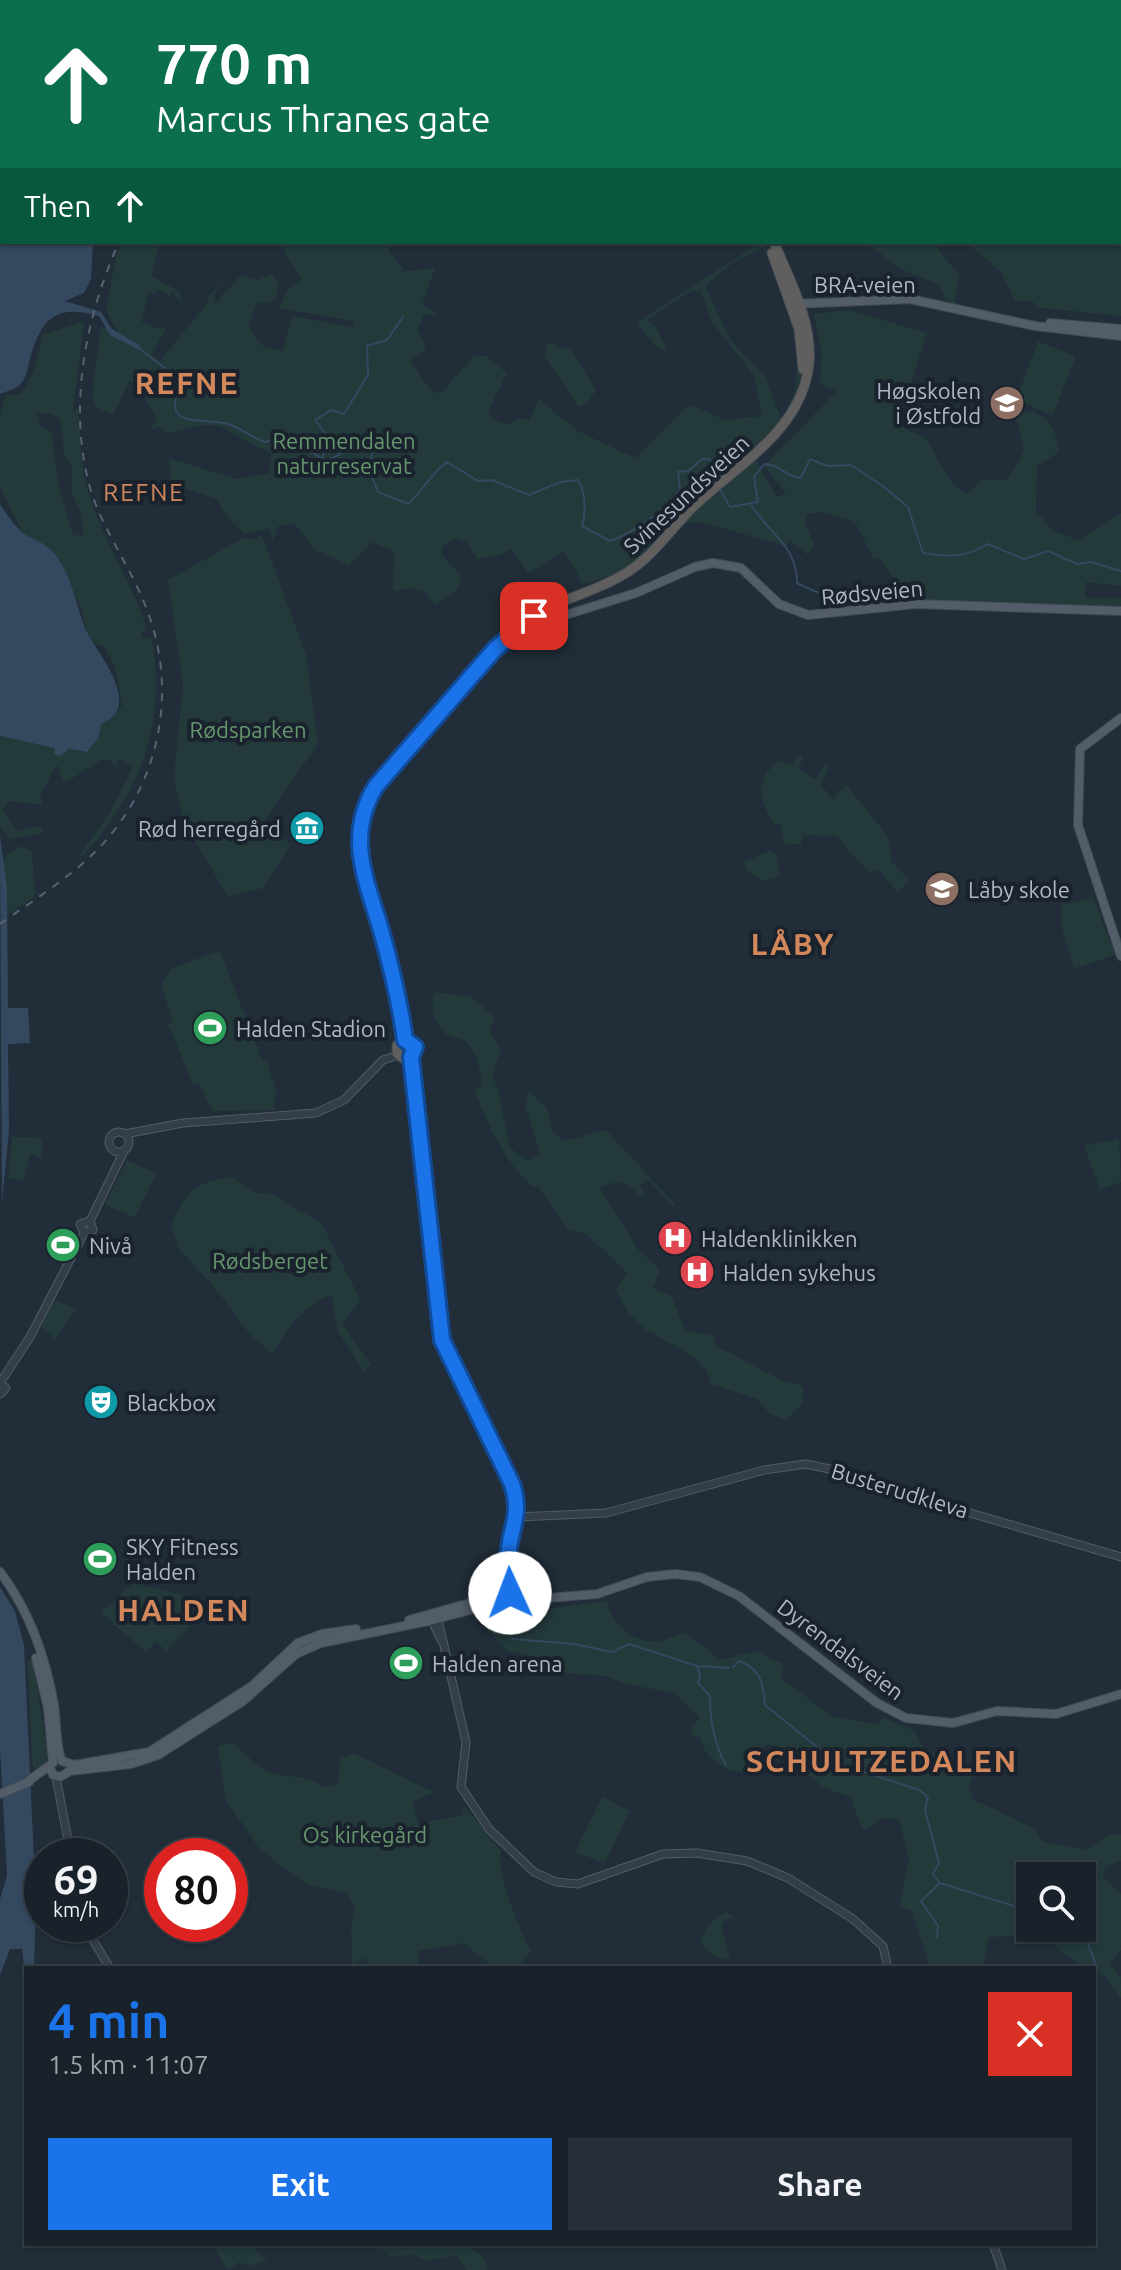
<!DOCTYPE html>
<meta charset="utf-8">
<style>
:root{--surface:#19222b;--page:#262f37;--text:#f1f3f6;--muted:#9fa4a9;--line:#373f47;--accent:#1a73e8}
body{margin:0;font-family:Ubuntu,sans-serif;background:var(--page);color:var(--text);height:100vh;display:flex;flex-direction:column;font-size:30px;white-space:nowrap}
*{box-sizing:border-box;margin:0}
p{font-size:26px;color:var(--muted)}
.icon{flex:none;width:44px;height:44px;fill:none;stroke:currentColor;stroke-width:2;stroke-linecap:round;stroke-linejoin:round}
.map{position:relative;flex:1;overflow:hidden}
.sheet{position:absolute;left:24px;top:1966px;width:1072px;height:280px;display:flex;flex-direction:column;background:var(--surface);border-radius:0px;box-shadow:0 2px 6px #0004,0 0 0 2px var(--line)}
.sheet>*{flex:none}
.banner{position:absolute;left:0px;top:0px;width:1122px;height:244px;box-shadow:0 2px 6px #0004,0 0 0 2px var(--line);background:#0b6e4f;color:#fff;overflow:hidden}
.tools{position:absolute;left:1016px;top:1862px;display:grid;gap:16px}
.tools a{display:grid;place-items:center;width:80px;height:80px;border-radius:0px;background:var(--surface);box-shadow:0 2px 6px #0004,0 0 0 2px var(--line);font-size:40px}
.speed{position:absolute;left:24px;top:1838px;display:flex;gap:16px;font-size:40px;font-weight:700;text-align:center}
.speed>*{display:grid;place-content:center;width:104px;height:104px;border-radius:50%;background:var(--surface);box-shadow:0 2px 6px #0004,0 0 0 2px var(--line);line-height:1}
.speed small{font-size:20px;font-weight:400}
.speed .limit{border:12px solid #d22;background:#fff;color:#111}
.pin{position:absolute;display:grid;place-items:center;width:68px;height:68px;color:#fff;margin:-34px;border-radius:16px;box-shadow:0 4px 12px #0006}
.me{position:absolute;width:88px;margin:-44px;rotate:358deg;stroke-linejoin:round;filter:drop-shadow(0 0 6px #0008)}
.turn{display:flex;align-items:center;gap:28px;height:168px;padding:0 24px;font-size:36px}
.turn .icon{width:104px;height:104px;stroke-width:2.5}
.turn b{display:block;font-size:56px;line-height:68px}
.then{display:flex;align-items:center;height:76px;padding:0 24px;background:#0003;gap:16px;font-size:30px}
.round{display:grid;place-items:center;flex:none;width:84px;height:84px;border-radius:0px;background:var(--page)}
.overview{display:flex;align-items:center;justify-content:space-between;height:136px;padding:0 24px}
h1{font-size:48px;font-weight:700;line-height:60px;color:var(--accent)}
.button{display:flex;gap:16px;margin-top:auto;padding:16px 24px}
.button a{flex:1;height:92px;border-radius:0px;background:var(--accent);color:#fff;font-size:32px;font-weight:700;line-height:92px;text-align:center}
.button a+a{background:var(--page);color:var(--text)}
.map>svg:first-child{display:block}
.green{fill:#23393a;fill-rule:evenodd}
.water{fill:#344960}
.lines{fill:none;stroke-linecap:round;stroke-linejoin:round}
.stream{stroke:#344960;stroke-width:2}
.tertiary-casing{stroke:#525c67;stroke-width:9}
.primary-casing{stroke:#414a55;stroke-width:10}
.trunk-casing{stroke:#3f4954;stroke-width:11}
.tertiary{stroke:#343e49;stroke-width:7}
.primary{stroke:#525d69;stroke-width:8}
.trunk{stroke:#605f5d;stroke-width:9}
.rail{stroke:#566370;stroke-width:2;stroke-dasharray:8 8;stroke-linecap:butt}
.route-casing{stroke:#114b97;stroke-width:20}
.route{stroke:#1a73e8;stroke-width:14}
.labels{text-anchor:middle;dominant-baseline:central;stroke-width:8;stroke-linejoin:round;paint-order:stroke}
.street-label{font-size:22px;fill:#afb9c5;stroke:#1a232d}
.poi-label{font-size:22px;fill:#afb9c5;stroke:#1a232d;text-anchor:start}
.park-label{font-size:22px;fill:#66966e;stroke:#1a232d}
.neighbourhood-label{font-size:24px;letter-spacing:2px;fill:#d3885c;stroke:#1a232d}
.district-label{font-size:30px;font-weight:bold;letter-spacing:2px;fill:#d3885c;stroke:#1a232d}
</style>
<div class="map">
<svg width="1121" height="2270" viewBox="0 0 1121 2270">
<rect width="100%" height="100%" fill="#212d39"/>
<path class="green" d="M730,0H1121V316L1041,308L1031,301H1015L1001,272L967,242H1120V2Z
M123,242H159L152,276L180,292L183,306L171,290V297L157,289L155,294L148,293L142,322L158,329L167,328L151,355L160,361L209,301L207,299L223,279L213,297L215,304L241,275L258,280L272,273L279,283L275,301L256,304L248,326L263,346L283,351L292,316L353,327V321L279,308L289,288L301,279L279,242H394L388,250L405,271L435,268L422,305L438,313L424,316L417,328L426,348L411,361L430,389L440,394L474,356H486L507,373L488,411L493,419L509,425L519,418L529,420L539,399L578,431L635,458L685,409L694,406L725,420L762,416L754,376L712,322L700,291L693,290L647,320L657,329L668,352L656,347L637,322L758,244H764L792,311L802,361L801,377L787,415L752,453L777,497L786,493L764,466L837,391L820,384L821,351L814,314L850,310L927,333L911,383L896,382L895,417L905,429L926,438L947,476L966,495L981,480H1007L1024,451L1017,420L1020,414L1032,411C1051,419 1057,432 1059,452L1037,466L1036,511L1052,530L1078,540L1121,513V586L1086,582L1085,598H1121V607L909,601L879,558L874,560L855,522L821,512L808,514L805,523L815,546L808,555L790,541L787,546L700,522L680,524L621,573L583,584L564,551L528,573L512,549L497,556L477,559L468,543L457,538L443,546L441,554L461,575L459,588L435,605L426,592L410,588L393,592L394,552L372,542L348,567L321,551L318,554L294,523L277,527L273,541L269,529L244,534L224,513L217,499L171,484L169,458L236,479L269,473L271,453C215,430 232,415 166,434L162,427L150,430L157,419L136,382H129L113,415L96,407L92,395L101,326L138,348L140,345L118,332L106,311L116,256ZM762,248C770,256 773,270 777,281C793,324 811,378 781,418L765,376L730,339L705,286L733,263Z
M864,242H932L959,274L955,304L947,301L938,284L903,270Z
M84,321L73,412L78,407C80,434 80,460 87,487C100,537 132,580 147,629L142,631L141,638H152C166,727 142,791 82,857L80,854L109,814L130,772L132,767L120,758L116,767L110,760L102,759L64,784L57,765L40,795L43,805L8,801L3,810L17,831L39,826L44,833L9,839L0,826V736L82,752L92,746L101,724L111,719L122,705L115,667L104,647L94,643L86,629L81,607L56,558L49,548L23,534L0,487V414L5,395L21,394L34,372L42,335ZM40,412L44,415L50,413L60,419L65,459L72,465L71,492L80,511L84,537L78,534L74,538L58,484L52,432L41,427L37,415Z
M1038,341L1076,356L1053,415L1016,400Z
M553,342L558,348L570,349L596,390L586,405L579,407L544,356L548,343Z
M262,535L306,654L318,744L261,825L291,844L263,888L228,897L182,818L174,776L183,685L168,580L243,538L253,539Z
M800,754L804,755L799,768L814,780L826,764L829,768L821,784L832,799L846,784L889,838L891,861L909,880L898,893L879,870L869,873L836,836L803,835L801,844L785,845L780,824H774C759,798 754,783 777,761L792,764Z
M20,846L32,851L35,897L6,916L3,858Z
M769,851L776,854L780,876L762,881L747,871L744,862Z
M1093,897L1115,955L1074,969L1062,928L1061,906Z
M220,951L263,1062L267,1061L276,1090L274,1110L213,1111L198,1083L193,1084L168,1024L173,1021L161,985L171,968Z
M438,992L471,997L495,1017L489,1031L501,1048L492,1076L498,1088L510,1148L528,1160L540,1153L525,1105L529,1090L547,1108L553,1132L564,1141L606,1130L675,1204L673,1207L648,1179L640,1186L646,1193L642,1198C629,1184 617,1177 600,1189L638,1249L660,1270L653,1288L671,1295L685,1330L714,1336L715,1345L781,1380L803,1386C805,1405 800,1410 784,1420L769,1413L757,1399L711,1384C708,1355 662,1343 641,1326C630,1316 623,1303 615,1290L627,1273L586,1234L568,1229L538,1186L532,1187C500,1156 492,1130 474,1091L482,1085C481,1072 477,1051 466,1042C462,1038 453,1038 448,1035C434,1026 431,1009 433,994Z
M12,1137L43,1138L41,1158L31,1153L23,1180L8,1179Z
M1119,1139L1121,1182L1100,1190L1084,1146Z
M127,1160L156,1174L134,1218L105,1204Z
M235,1177L246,1188L256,1193L273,1194L322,1224L361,1301L342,1323L371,1364L364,1371L337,1330L332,1295C302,1307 288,1326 273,1354L250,1335L212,1284L180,1251L171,1225C185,1190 199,1180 235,1177Z
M54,1299L76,1310L55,1339L41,1327Z
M133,1583L186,1596L195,1622L166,1651L156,1641L146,1652L101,1613Z
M607,1601C610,1624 636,1645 660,1641C668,1639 677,1635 685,1632L720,1660L755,1651L784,1664L781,1678L833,1717L877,1724L883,1717L915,1731L924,1749L975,1771L969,1786L973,1800C996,1808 1012,1819 1035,1828L1042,1841L1085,1850L1108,1835L1121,1834V1861L1108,1866L1102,1875L1121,1894V1950L1109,1963L1121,1977V1998L1104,1974L1094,1972V1968H1085L1042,1936L989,1937L983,1968H927L928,1961L912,1911L899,1907L909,1859L899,1819L882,1818L867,1829H862L850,1797L825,1788L779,1754L777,1746L767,1745C757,1754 752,1758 756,1772C731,1776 706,1763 700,1738L691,1735L692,1726L700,1717L674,1693L626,1684L607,1676L529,1671L532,1656L507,1651L485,1627L517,1612ZM1030,1876H1082V1928H1030Z
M27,1661H33L48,1756L43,1767L33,1769Z
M224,1744H233C246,1753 253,1764 268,1771C287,1780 305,1772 323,1787L338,1785L340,1759L353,1753L434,1792L413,1801L422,1838L427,1835L424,1822L465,1815L461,1807L464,1806L501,1850C497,1877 519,1927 531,1952L516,1968H495L463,1943L418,1951L419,1968H371L365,1958L352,1966L351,1926L355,1906L347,1893L308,1885L260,1850L226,1800L218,1747Z
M602,1797L630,1811L605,1863L575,1852Z
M727,1912L734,1918L724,1921L721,1927L730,1957L725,1959L714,1956L700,1943C704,1929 713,1916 727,1912Z
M211,2244H257L256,2253L268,2259L249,2266L239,2262L228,2270Z
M367,2244H466L485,2259L487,2270H466L456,2255L425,2261L414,2255L389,2256L385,2250L368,2248Z"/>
<path class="water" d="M0,0H153L2,2V242H93L91,279L84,293L65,301L101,312L112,329L140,345L139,350L110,335L99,316C56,304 42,318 30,358C28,364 28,372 25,377C20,389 10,390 0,394Z
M0,504C6,513 14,526 23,533C31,539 43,542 50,549C71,569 75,603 85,628C95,651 146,707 101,724L98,738L87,752L69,749L60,756L54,754L55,748L0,736Z
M0,835L7,889L8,1008H28L30,1043L8,1044L9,1130L2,1203Z
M0,1587L15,1611L24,1645L36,1902L34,1968H26V1985L22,1949H10L0,1975V1899L7,1876L0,1748Z"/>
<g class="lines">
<path class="stream" d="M139,348L172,374L180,388C159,431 208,416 231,425C243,430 253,438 265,442C303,429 313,463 330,459C340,457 353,443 361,436L374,444L369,469L378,492L408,504C425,489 429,475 447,462L478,481L492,480L529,495L560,482L578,480C586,493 586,511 582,526L610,541C635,532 663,512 680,490L678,472L688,471L702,459H709L720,478
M323,459L325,433L315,420L331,410L344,414L368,375L367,346L387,340L403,317
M720,489L730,507L758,502L754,477L764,464C780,464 787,478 801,478L810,459L827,466L851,465L884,487L908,507L923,553C949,557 965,558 988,544L1024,559L1048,551L1077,564L1091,562L1121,571
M750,503C766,531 798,546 797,583C811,590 828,598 845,600
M512,1639L574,1644L612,1652L629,1644L697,1666L729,1668
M697,1666L700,1675L698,1683L710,1696C710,1720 714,1744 726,1765
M733,1667L740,1661C761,1670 763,1683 765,1705L837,1763L919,1790L928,1797L925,1810L939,1863L933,1874L940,1883L921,1901L938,1926L937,1937
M940,1883L1030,1911
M1082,1928L1097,1968"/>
<defs>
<path id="tertiary" d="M109 1142a10 10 0 1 1 20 0a10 10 0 1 1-20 0Z
M125,1134L183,1123L316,1113L344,1100L383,1060L398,1055
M90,1221L124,1151
M0,1383L30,1337L84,1233L93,1230L90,1221L80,1224L84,1233
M0,1385L6,1388L0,1394
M517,1517L606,1513L764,1470L806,1464L848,1473L936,1503L1121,1557
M435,1614L434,1625L441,1640
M437,1615L466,1742L461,1787L489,1829L534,1872L556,1882L578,1884L663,1854L697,1853L747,1861L788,1878L853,1919L883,1946L888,1968
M56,1777L71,1856
M83,1924L110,1968
M993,2244L1002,2270"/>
<path id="primary" d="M794,304L910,299L1035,326L1121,336
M1050,323L1121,329
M541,611L546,616L559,617L636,593L695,567L713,563L741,568L779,604L808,615L916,604L1121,611
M1121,718L1080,749L1078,825L1121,956
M0,1572C29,1610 46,1659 54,1705C57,1723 55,1745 62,1761
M409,1620L502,1594H547
M62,1761L74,1765L149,1752L252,1686L298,1643L322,1634L356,1629
M50,1768L53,1775L60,1777L70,1771L131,1764L158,1755L243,1701L296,1654L321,1643L433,1620L499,1602L597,1594L647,1577L675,1574L700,1577L739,1596L877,1703L906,1718L953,1723L997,1711L1056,1714L1121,1694
M27,1782L53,1763L48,1708L36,1658
M0,1794L29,1782"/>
<path id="trunk" d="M701,0V2
M772,253L799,329L803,369
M405,1040C400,1004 391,969 382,934C372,897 352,862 360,823C368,789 395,764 417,738C450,701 481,659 519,627C551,599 592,595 626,573C654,556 672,527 695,505C739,464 803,429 809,363C813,322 789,279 774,242
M405,1040L412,1042L415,1049L411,1057L442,1340L515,1495L517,1517L502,1591L507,1601
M405,1040L397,1045V1053L404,1059L411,1057
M507,1601L509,1571"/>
</defs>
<use href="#tertiary" class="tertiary-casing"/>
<use href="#primary" class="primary-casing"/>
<use href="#trunk" class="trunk-casing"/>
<use href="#tertiary" class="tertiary"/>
<use href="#primary" class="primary"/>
<use href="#trunk" class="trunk"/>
<path class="rail" d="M189,2V0
M0,924C32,901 68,879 96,851C159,788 179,693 147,610C131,566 101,529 89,484C68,404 86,316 119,242"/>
</g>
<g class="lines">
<defs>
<path id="route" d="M510,1593C510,1582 507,1571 508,1561C508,1530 523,1517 512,1484L442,1340L411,1057L415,1047L405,1040C400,1003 391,966 381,930C366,879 345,836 376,786L495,649L534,616"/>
</defs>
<use href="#route" class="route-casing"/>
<use href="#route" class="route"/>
</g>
<defs>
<symbol id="university-disc" viewBox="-11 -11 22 22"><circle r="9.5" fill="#8d6e63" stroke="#1a232d"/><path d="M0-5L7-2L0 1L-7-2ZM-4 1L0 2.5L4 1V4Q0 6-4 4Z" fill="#fff"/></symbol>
<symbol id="museum-disc" viewBox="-11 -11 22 22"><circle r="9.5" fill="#0f9aa8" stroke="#1a232d"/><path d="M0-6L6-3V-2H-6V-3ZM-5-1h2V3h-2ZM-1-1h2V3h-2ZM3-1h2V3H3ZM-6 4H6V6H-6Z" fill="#fff"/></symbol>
<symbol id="school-disc" viewBox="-11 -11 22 22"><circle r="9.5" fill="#8d6e63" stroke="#1a232d"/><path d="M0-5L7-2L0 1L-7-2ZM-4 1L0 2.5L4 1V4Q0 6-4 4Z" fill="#fff"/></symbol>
<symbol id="stadium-disc" viewBox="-11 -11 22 22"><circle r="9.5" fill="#2e9e5b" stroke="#1a232d"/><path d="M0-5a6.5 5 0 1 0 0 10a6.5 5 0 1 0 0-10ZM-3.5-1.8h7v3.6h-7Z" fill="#fff"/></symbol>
<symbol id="hospital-disc" viewBox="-11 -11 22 22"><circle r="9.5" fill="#e0444e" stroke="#1a232d"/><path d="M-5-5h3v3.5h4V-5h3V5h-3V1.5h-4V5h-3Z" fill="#fff"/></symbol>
<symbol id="theatre-disc" viewBox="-11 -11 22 22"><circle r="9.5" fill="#0f9aa8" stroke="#1a232d"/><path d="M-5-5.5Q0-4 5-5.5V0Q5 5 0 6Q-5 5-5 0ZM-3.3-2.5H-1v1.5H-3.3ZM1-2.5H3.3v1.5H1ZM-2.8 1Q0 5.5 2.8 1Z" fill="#fff"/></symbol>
</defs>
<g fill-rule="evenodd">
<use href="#university-disc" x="987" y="383" width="40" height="40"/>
<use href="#museum-disc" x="287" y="808" width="40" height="40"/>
<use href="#school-disc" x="922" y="869" width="40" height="40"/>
<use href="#stadium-disc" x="190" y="1008" width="40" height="40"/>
<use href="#hospital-disc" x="655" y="1218" width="40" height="40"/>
<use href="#stadium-disc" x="43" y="1225" width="40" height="40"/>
<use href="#hospital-disc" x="677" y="1252" width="40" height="40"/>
<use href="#theatre-disc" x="81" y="1382" width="40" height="40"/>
<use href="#stadium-disc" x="80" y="1539" width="40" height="40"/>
<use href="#stadium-disc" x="386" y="1643" width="40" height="40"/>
</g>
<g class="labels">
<g class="street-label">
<text x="865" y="284">BRA-veien</text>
<text transform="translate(686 494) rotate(-43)">Svinesundsveien</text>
<text transform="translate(872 592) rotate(-5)">Rødsveien</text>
<text transform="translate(900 1490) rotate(17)">Busterudkleva</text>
<text transform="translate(841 1649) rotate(37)">Dyrendalsveien</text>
</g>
<g class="poi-label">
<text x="981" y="390" text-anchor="end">Høgskolen<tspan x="981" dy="25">i Østfold</tspan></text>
<text x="281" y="828" text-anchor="end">Rød herregård</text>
<text x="968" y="889">Låby skole</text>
<text x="236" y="1028">Halden Stadion</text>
<text x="701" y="1238">Haldenklinikken</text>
<text x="89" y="1245">Nivå</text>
<text x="723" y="1272">Halden sykehus</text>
<text x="127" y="1402">Blackbox</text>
<text x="126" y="1546">SKY Fitness<tspan x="126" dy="25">Halden</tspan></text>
<text x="432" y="1663">Halden arena</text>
</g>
<g class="park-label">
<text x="344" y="440">Remmendalen<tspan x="344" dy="25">naturreservat</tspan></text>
<text x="248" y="729">Rødsparken</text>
<text x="270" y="1260">Rødsberget</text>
<text x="365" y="1834">Os kirkegård</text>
</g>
<g class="neighbourhood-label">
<text x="144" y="492">REFNE</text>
</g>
<g class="district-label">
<text x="187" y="383">REFNE</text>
<text x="793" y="944">LÅBY</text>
<text x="184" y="1610">HALDEN</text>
<text x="882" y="1761">SCHULTZEDALEN</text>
</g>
</g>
</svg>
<div class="tools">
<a><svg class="icon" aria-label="search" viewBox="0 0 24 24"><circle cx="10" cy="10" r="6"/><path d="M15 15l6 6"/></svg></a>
</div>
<div class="speed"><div>69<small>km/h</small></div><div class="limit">80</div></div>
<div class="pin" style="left:534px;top:616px;background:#d93025"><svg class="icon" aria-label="arrive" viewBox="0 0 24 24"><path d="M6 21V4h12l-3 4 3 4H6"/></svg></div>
<svg class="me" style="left:510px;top:1593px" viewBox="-20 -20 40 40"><circle r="19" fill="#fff"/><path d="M0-13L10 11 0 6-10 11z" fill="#1a73e8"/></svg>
<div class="banner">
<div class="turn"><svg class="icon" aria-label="ahead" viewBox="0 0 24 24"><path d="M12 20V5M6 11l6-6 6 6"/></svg><div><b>770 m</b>Marcus Thranes gate</div></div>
<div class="then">Then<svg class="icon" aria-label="ahead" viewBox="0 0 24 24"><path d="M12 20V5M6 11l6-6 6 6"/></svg></div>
</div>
<section class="sheet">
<div class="overview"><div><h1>4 min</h1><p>1.5 km · 11:07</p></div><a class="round" style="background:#d93025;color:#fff"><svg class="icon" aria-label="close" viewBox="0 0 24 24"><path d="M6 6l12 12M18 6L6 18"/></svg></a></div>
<div class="button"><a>Exit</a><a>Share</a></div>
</section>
</div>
